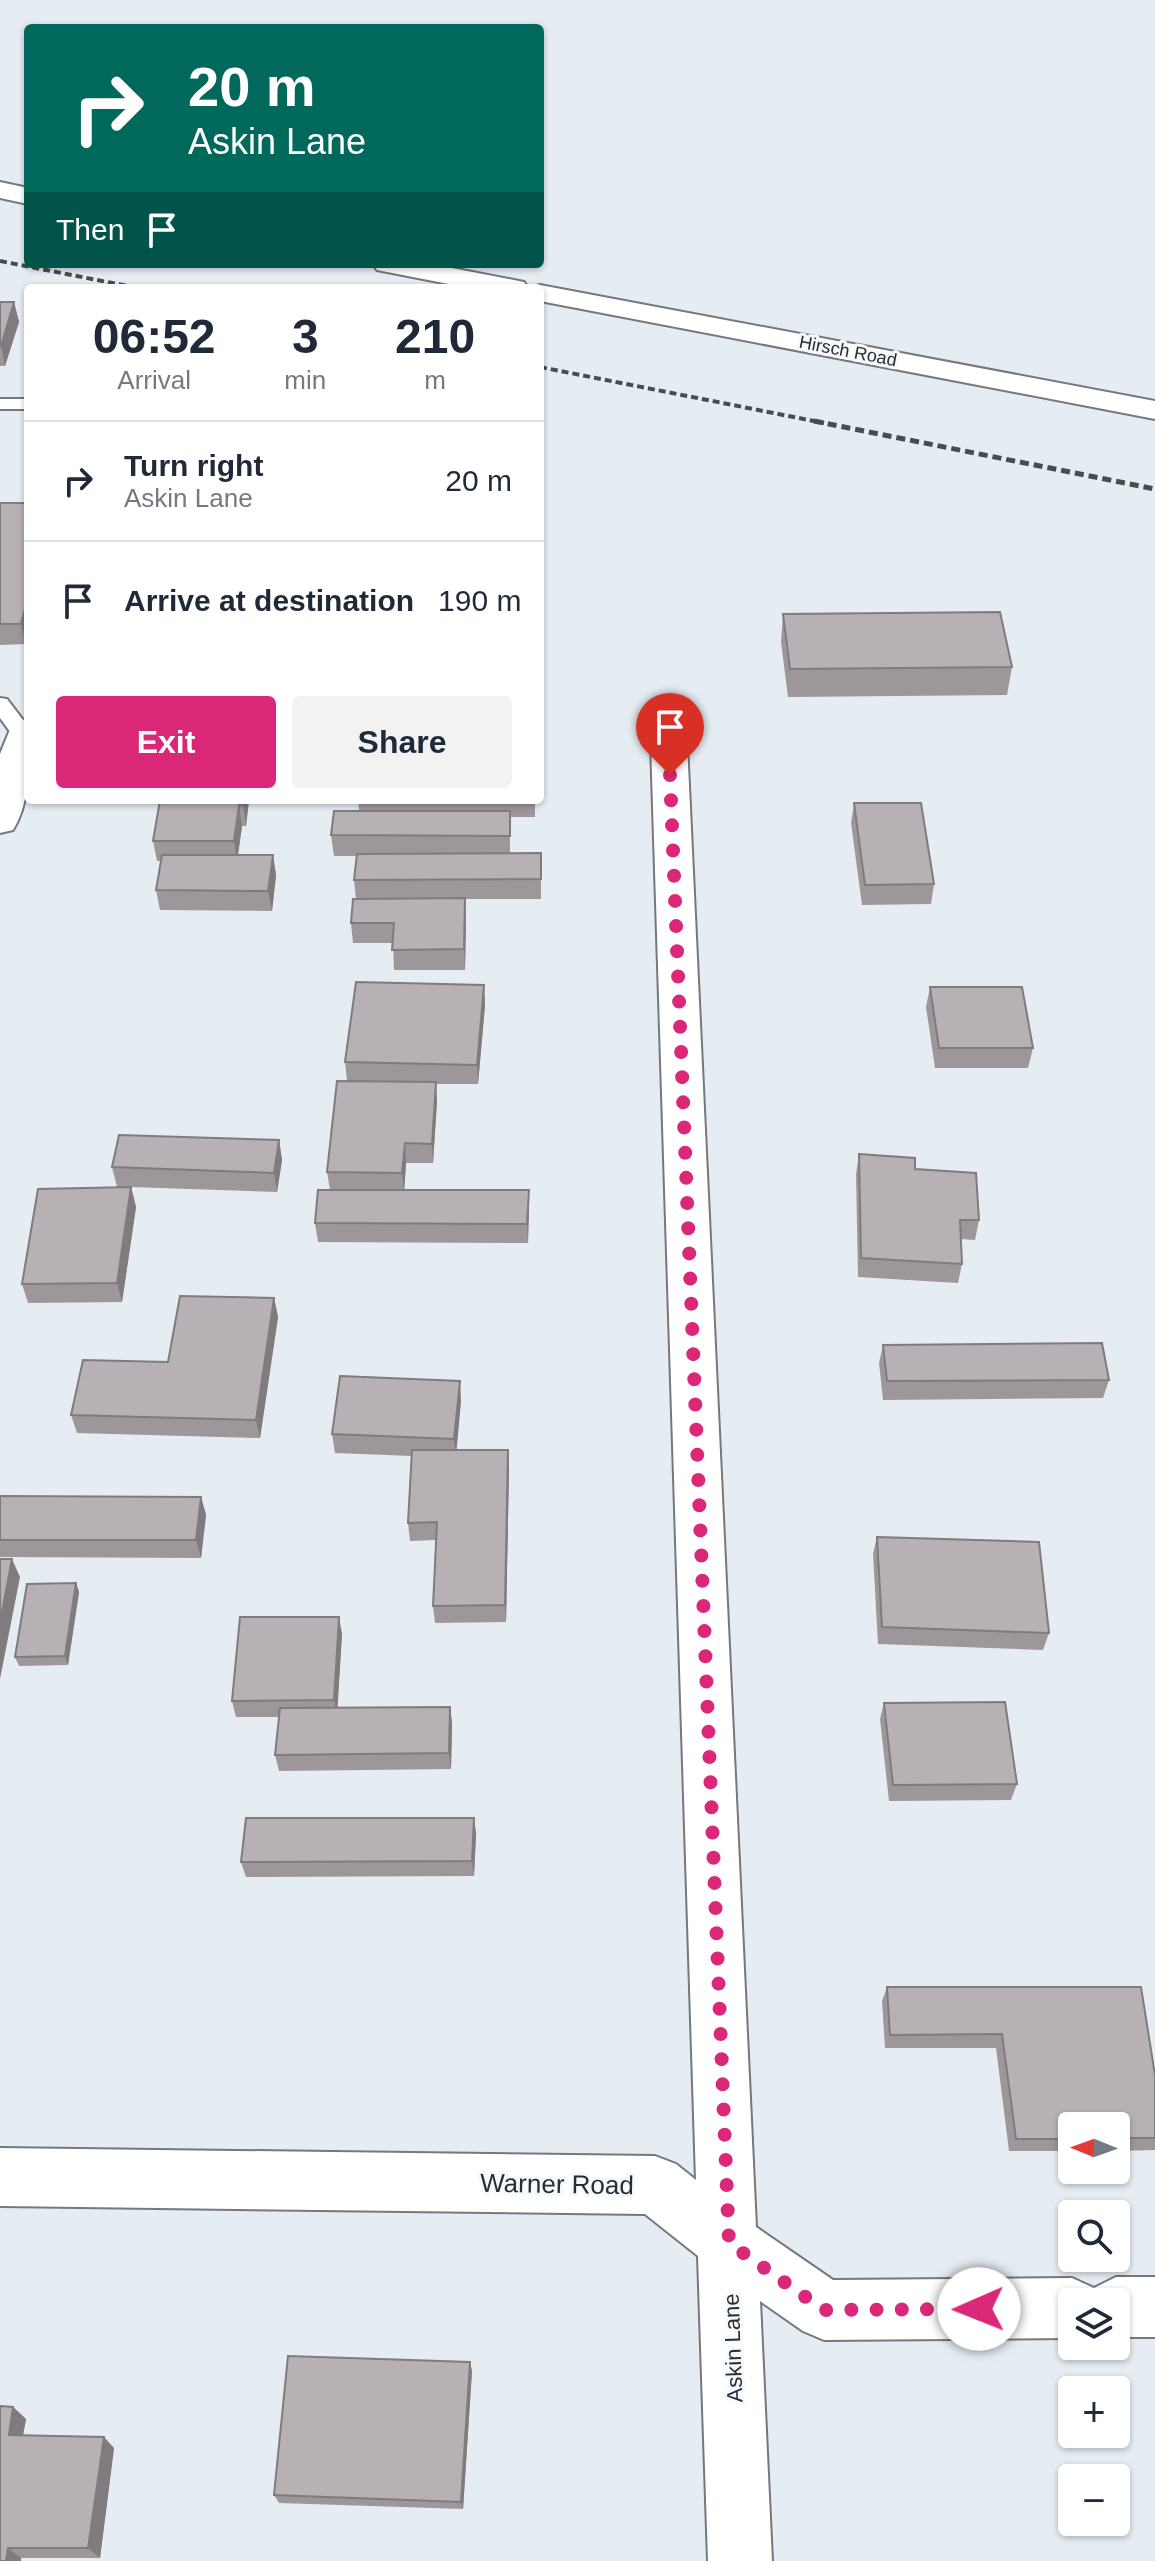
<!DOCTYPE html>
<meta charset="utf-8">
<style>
:root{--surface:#fff;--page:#f2f2f3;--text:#1f2937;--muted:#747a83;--line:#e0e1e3;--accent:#db2777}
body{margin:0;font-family:Helvetica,sans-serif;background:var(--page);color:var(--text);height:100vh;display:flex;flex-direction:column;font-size:30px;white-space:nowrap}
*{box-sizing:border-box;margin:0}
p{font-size:26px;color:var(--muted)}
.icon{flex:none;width:44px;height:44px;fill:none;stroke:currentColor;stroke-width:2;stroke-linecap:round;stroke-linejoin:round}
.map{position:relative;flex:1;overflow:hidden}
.drawer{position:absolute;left:24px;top:284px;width:520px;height:520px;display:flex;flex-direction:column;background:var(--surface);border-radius:8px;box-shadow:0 2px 6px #0004}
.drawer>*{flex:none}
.guide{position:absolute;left:24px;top:24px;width:520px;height:244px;border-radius:8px;box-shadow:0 2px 6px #0004;background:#00695c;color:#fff;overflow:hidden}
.needle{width:52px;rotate:271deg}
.controls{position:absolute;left:1058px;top:2112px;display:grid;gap:16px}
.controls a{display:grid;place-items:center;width:72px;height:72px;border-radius:8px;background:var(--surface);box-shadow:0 2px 6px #0004;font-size:40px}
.pin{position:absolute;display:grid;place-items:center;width:68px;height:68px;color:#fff;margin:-82px -34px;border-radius:50% 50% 50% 0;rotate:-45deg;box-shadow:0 0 8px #0007}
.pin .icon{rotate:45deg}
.me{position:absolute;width:88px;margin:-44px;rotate:269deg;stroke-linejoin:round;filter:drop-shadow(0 0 6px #0008)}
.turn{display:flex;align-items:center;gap:28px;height:168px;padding:0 32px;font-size:36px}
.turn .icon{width:104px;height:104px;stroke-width:2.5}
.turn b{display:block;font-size:56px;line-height:68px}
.then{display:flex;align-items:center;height:76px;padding:0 32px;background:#0003;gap:16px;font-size:30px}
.eta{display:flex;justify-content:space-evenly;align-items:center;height:136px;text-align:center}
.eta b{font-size:48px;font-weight:800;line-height:56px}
.primary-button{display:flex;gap:16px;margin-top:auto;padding:16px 32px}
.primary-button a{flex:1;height:92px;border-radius:8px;background:var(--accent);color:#fff;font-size:32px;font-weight:800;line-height:92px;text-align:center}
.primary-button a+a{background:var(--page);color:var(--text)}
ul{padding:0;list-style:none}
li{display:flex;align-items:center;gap:24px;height:120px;padding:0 32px;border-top:2px solid var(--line)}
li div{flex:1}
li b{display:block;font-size:30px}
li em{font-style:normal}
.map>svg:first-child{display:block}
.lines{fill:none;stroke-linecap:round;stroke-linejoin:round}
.lane-casing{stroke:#73797e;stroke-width:4}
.street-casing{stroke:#73797e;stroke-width:4}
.secondary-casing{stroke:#73797e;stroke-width:4}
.lane{fill:#fff;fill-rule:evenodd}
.street{fill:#fff;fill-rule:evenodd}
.secondary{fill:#fff;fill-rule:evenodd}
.rail-far1{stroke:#484c4e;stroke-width:4;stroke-dasharray:7 4;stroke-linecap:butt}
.rail{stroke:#484c4e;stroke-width:5;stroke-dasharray:9 5;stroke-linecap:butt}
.wall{fill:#9d979c}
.shaded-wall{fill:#807b7f}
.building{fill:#b7b0b5;stroke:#807b7f;stroke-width:2}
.route{stroke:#db2777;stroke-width:14;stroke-dasharray:0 25.2}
.labels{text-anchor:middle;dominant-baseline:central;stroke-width:6;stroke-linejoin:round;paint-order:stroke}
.far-street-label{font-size:18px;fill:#2a2d2f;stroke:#f4f9fe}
.street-label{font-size:22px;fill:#2a2d2f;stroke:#f4f9fe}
.near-street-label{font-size:26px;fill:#2a2d2f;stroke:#f4f9fe}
</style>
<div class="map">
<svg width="1155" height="2561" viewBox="0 0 1155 2561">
<rect width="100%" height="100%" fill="#e5ecf2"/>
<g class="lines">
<defs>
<path id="lane" d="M0,399H28V409H0Z
M0,698L7,699L23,720L28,718V740H16L0,718Z"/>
<path id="street" d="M23,724L28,725C28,760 32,799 13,830L0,833V754L11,727Z
M669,732L682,735L687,743L756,2227L833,2280L1072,2278L1094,2288L1116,2277H1155V2337H1116V2302H1072V2338L824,2340L803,2331L760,2301L772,2561H708L698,2256L645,2214L0,2206V2148L655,2156L676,2164L696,2180L651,743L656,735Z"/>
<path id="secondary" d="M0,182L28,188V204L0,198Z
M373,264H431L514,280L524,282L528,288H469L377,270Z
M540,285L1155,401V419L540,301V288H529Z"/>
</defs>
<use href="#lane" class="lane-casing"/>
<use href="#street" class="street-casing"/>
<use href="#secondary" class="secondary-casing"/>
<use href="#lane" class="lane"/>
<use href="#street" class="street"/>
<use href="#secondary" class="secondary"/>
<path class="rail-far1" d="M0,261L138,288
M540,367L824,423"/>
<path class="rail" d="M814,421L1155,489"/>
</g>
<path class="wall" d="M0,302H14L19,322L5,366H0Z
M0,503H28V637L26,644L0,645Z
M783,614L1012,667L1007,695L788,697L781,642Z
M249,800L246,826H242L238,855H273L276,875L272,911L160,910L156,890L161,861H157L153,841Z
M358,800H535V817H510V853H541V899H465L466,918L465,970H394L393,943H353L351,923L356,899L354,880L357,856H334L331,835L359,811Z
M854,803L934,884L931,904L862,905L851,823Z
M484,985L485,1005L478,1084H436L437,1101L433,1163H406L404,1190H529L528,1243L318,1242L315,1223L330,1190L327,1172L347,1081L345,1062Z
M930,987L1033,1048L1028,1068H935L926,1007Z
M279,1140L282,1160L277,1192L131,1187L136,1207L122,1302L28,1303L22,1284L117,1187L112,1167Z
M859,1154L915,1169L979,1220L975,1240L961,1239L962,1264L958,1283L858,1277L856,1174Z
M274,1298L278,1317L260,1438L77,1433L71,1415L168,1362Z
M883,1345L1109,1380L1103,1398L883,1400L879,1363Z
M461,1400L456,1450H508L509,1468L506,1622L435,1623L433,1606L436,1540L410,1541L408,1523L412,1456L335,1453L332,1434Z
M0,1496L201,1497L206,1515L201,1558L0,1557Z
M877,1537L1049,1633L1043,1650L878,1644L873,1554Z
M76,1583L79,1592L68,1665L19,1666L15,1657Z
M342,1634L337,1708L450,1707L452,1723L451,1769L279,1771L275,1755L279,1717H236L232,1701Z
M884,1703L1017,1784L1011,1800L889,1801L880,1719Z
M474,1818L476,1834L474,1876L246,1877L241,1862Z
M887,1987L1155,2075V2150L1116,2151V2126H1072V2151H1009L996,2048H885L882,2001Z
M472,2371L463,2509L279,2503L274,2495Z
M13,2407L26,2419L23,2435L114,2448L100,2558H21V2561H0Z"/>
<path class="shaded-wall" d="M14,302L19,322L5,366L1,346Z
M28,597V637L26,644L21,624Z
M243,800H249L246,826L243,805Z
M239,805L242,826L237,861L234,841Z
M273,855L276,875L272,911L268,891Z
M465,898L466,918L465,970L464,949Z
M484,985L485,1005L478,1084L477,1065Z
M436,1082L437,1101L433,1163L432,1144Z
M279,1140L282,1160L277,1192L274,1173Z
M405,1143L406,1163L404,1193L402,1173Z
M131,1187L136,1207L122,1302L117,1283Z
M529,1190V1210L528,1243L527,1224Z
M274,1298L278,1317L260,1438L256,1420Z
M460,1381L461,1400L456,1457L454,1439Z
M508,1450L509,1468L506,1622L505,1605Z
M201,1497L206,1515L201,1558L196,1540Z
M12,1559L20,1577L0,1679V1623Z
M76,1583L79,1592L68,1665L65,1656Z
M339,1617L342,1634L337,1717L334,1700Z
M450,1707L452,1723L451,1769L449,1753Z
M474,1818L476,1834L474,1876L472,1861Z
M470,2362L472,2371L463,2509L461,2502Z
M13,2407L26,2419L21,2446L9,2435Z
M104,2437L114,2448L100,2558L88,2548Z
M8,2548L21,2558V2561H6Z"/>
<path class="building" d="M0,302H14L1,346H0Z
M0,503H28V597L21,624H0Z
M1000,612L1012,667L790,669L783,614Z
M160,800H243V805H239L234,841H153Z
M854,803H921L934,884L865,885Z
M334,811H510V836L331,835Z
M541,853V879L354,880L357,854Z
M162,855H273L268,891L156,890Z
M465,898L464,949L392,950L394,923H351L353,899Z
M356,982L484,985L477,1065L345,1062Z
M930,987H1022L1033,1048H939Z
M337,1081L436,1082L432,1144L405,1143L402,1173L327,1172Z
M119,1135L279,1140L274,1173L112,1167Z
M859,1154L915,1158V1169L976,1173L979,1220H960L962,1264L861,1258Z
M131,1187L117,1283L22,1284L38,1189Z
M318,1190H529L527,1224L315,1223Z
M180,1296L274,1298L256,1420L71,1415L83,1360L168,1362Z
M1102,1343L1109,1380L887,1381L883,1345Z
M340,1376L460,1381L454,1439L332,1434Z
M412,1450H508L505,1605L433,1606L437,1522L408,1523Z
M0,1496L201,1497L196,1540H0Z
M877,1537L1039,1542L1049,1633L882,1627Z
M0,1559H12L0,1623Z
M76,1583L65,1656L15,1657L27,1584Z
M240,1617H339L334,1700L232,1701Z
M1005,1702L1017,1784L893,1785L884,1703Z
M450,1707L449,1753L275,1755L280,1708Z
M246,1818H474L472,1861L241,1862Z
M887,1987H1141L1155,2075V2138H1116V2126H1072V2139H1016L1002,2034L890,2035Z
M288,2356L470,2362L461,2502L274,2495Z
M0,2406L13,2407L9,2435L104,2437L88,2548H8L6,2561H0Z"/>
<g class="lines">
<path class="route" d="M670,775L729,2243L824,2310L979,2309"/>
</g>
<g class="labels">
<g class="far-street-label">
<text transform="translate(848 351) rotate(11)">Hirsch Road</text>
</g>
<g class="street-label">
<text transform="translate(733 2348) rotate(-92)">Askin Lane</text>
</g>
<g class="near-street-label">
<text transform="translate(557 2184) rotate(1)">Warner Road</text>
</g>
</g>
</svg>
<div class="controls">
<a><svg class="needle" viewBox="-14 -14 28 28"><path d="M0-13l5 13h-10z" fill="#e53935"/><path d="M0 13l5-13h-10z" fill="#747a83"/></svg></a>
<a><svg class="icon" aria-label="search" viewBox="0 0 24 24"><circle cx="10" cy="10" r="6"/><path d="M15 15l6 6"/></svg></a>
<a><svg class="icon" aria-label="layers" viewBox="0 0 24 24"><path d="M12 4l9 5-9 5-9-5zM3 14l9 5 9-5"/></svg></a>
<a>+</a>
<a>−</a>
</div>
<div class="pin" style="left:670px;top:775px;background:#d93025"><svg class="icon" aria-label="arrive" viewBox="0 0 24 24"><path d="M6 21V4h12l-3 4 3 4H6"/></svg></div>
<svg class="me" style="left:979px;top:2309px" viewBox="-20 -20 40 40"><circle r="19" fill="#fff"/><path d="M0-13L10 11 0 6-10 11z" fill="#db2777"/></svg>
<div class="guide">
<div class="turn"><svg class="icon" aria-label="right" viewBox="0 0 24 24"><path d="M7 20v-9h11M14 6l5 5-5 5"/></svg><div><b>20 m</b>Askin Lane</div></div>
<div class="then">Then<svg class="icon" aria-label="arrive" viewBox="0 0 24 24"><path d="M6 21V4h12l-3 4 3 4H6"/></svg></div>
</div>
<section class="drawer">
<div class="eta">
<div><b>06:52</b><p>Arrival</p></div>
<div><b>3</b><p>min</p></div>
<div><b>210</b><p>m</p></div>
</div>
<ul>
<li><svg class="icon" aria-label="right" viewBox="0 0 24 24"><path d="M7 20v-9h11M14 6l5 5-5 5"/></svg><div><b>Turn right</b><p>Askin Lane</p></div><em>20 m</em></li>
<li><svg class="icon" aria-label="arrive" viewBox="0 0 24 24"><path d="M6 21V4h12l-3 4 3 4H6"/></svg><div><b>Arrive at destination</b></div><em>190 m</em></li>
</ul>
<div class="primary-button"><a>Exit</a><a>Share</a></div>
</section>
</div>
